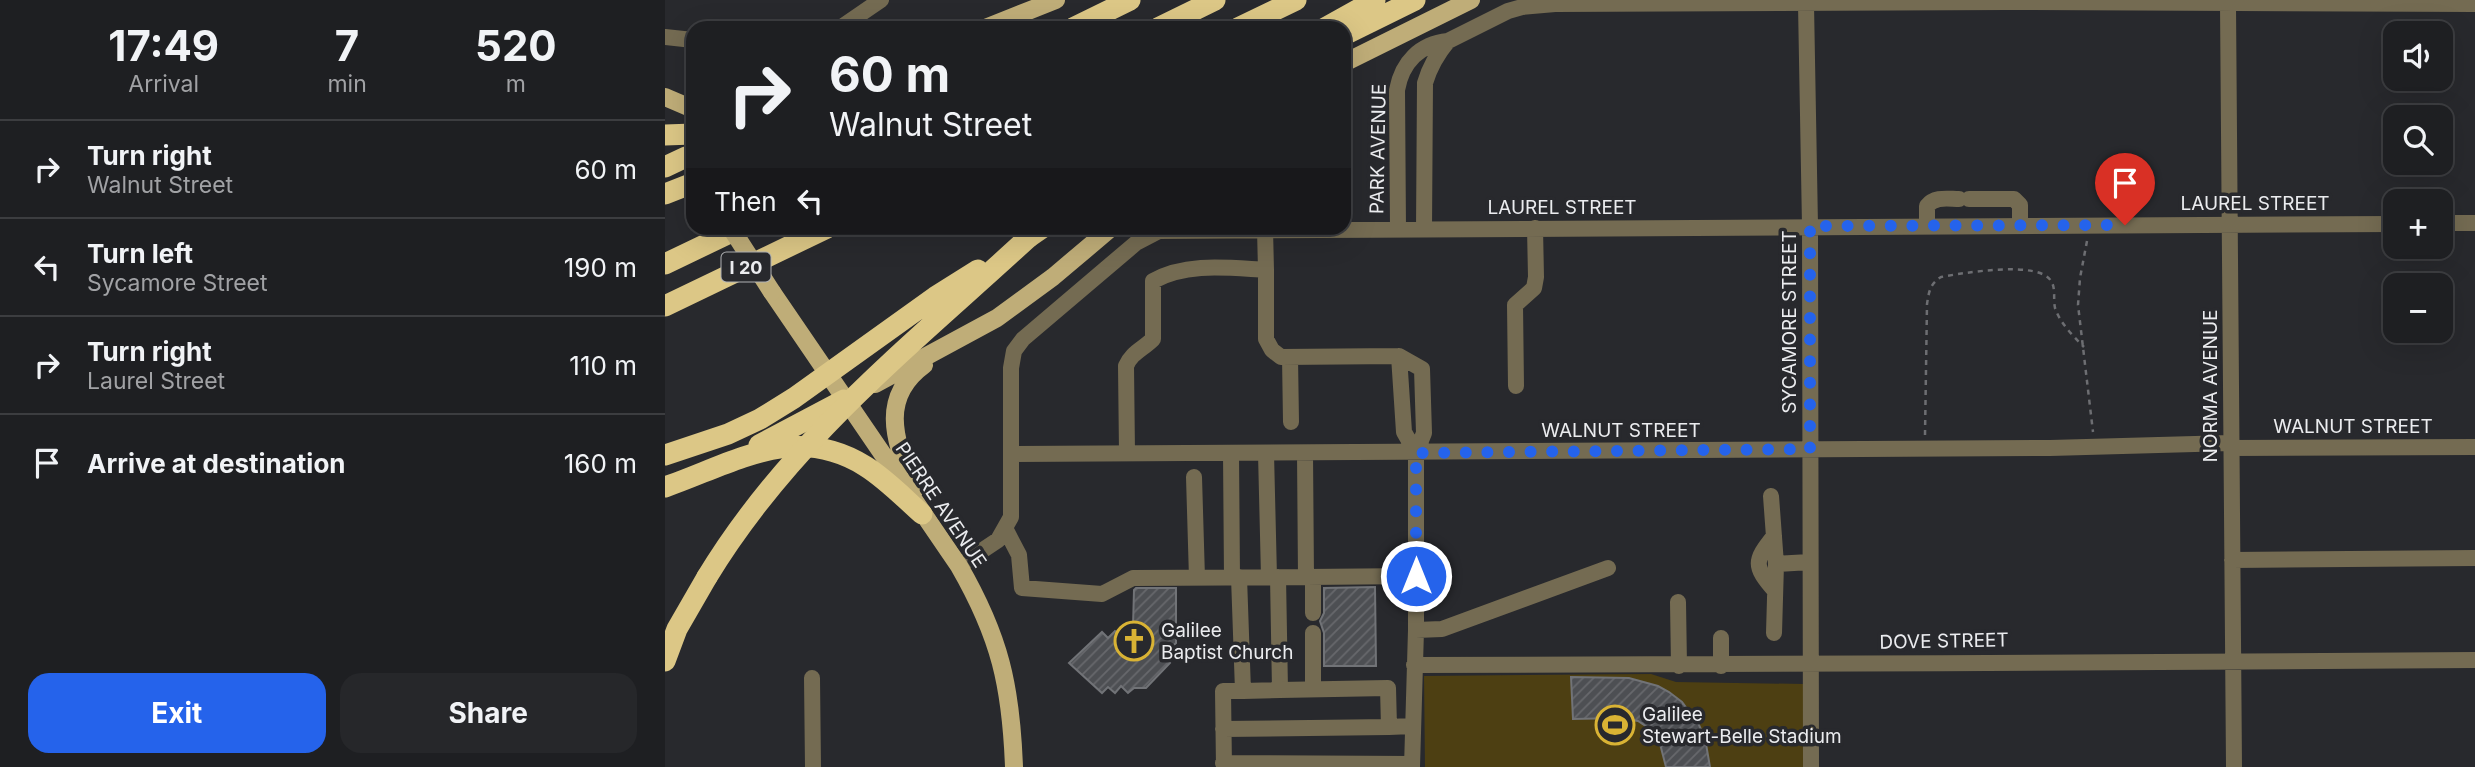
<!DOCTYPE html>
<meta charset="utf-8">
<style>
:root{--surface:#1e1f22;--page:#26272a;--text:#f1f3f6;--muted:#a1a2a5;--line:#3c3d40;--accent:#2563eb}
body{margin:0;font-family:Inter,sans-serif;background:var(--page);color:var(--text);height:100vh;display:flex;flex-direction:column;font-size:26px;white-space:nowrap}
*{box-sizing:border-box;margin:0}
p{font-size:23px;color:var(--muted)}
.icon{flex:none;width:38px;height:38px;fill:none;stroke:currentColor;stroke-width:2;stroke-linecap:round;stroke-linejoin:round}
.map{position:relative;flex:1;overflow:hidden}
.details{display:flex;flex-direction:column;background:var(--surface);width:665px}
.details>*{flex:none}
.hud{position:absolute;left:21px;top:21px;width:665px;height:214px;border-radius:21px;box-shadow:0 7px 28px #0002,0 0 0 2px var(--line);background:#1e1f22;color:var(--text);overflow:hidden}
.tools{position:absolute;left:1718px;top:21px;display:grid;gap:14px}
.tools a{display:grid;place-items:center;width:70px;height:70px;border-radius:14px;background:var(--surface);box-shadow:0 7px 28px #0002,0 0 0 2px var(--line);font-size:35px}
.pin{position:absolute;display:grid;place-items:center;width:60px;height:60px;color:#fff;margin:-72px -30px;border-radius:50% 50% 50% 0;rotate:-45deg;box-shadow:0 0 7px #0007}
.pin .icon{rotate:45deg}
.me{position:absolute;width:77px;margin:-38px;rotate:0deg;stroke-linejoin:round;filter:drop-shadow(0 0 5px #0008)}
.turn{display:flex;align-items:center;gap:24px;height:147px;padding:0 28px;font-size:32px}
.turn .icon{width:91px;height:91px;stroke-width:2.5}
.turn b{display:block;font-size:49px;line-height:60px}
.then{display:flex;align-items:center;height:66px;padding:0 28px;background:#0003;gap:14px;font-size:26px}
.eta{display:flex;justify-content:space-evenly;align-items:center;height:119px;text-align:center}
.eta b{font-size:42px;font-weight:700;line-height:49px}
.cta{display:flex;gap:14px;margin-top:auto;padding:14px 28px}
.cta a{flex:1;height:80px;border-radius:21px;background:var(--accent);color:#fff;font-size:28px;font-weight:700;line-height:80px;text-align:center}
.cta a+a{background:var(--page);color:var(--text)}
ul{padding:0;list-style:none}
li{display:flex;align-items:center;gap:21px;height:98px;padding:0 28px;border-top:2px solid var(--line)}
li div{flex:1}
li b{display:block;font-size:26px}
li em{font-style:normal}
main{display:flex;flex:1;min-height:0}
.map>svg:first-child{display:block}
.green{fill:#4d3f12}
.building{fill:url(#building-hatch);stroke:#717377;stroke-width:2}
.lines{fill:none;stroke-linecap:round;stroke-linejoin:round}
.path{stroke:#6d6e72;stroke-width:2.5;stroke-dasharray:5 5;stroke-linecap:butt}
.minor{stroke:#746b52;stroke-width:16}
.major{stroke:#bfad78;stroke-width:18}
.highway{stroke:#dcc786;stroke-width:21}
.major-bridge{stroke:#bfad78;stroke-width:18}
.highway-bridge{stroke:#dcc786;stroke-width:21}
.route{stroke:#2563eb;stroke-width:12;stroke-dasharray:0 21.6}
.labels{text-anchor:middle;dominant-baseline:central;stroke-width:7;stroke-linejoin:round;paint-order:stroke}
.shield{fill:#28292d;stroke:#b0b2b5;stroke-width:2}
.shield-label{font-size:18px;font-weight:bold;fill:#ebecef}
.street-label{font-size:19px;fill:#ebecef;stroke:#28292d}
.poi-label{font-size:19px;fill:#ebecef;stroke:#28292d;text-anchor:start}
</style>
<main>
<section class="details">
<div class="eta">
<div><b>17:49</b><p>Arrival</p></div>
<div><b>7</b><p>min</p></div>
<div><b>520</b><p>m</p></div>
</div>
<ul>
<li><svg class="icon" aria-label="right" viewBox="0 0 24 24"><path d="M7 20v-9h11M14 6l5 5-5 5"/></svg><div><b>Turn right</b><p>Walnut Street</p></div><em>60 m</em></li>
<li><svg class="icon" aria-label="left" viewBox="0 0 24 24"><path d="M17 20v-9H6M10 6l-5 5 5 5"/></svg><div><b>Turn left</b><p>Sycamore Street</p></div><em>190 m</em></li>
<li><svg class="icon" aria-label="right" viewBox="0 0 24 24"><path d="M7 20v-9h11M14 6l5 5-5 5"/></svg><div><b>Turn right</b><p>Laurel Street</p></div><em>110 m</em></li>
<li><svg class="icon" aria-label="arrive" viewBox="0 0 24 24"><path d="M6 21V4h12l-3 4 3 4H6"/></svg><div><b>Arrive at destination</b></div><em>160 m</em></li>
</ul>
<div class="cta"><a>Exit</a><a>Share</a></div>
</section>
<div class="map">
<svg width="1810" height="767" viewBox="0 0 1810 767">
<defs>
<pattern id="building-hatch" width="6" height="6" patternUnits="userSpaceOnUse" patternTransform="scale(1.75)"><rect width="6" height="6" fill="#4d4f53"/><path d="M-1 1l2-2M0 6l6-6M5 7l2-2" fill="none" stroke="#67686c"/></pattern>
</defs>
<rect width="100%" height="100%" fill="#28292d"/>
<path class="green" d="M986,674L1011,682L1139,684V767H760L759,676Z"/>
<path class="building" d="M710,587L711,666H659V633L655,621L659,613V588Z
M471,588H511V643L499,654L505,663L481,688H469L463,693L456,686L450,693L443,687L437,693L404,663L437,632L443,638L450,631L458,637L468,627L469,590Z
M906,677L964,678L993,686L1004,692L1017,702L1034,725L1040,738L1045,767H1001L994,740L985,729L973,721L956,718L908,719Z"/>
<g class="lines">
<path class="path" d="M1422,241L1415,278L1413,305L1428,432
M1260,435L1262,304C1264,291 1265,284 1276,277C1297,273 1374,260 1386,281C1391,288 1388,299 1390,308C1395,323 1408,336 1419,347"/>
<path class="minor" d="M1141,4L1145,226L1146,767
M1563,5L1569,767
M175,28L216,0
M0,37L28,40
M1304,199H1349L1355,205V226
M1776,223H1810
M1262,226V206C1270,196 1283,199 1294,199
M600,229L601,270
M733,229L732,90C737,62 755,44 783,41L843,11L857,7L890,4L1341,2L1810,4
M759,229L760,83C765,66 772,54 783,41
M734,356L739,432L751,453
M625,357L626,422
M851,386L850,305L869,288L871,277L870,228
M1566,448L1810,447
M462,453L461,366C467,352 477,350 488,339V281C522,262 564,268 601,270V339L607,350L616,357L734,356L757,369L759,433L751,453V630L747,767
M566,453L567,577
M601,453L604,577
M347,454L1385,448L1566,443
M529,477L532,578
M1106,496L1111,564
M341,530L354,555L357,588L437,594L468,578L641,577L640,453
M1109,536C1089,561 1088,566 1110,591
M1567,560L1810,558
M294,566L333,540L346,517V368L349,351L358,339L471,243L494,231L1731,224
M574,577L578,691L615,690L613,577
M641,577L751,576
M648,577V613
M1013,602L1014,666
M751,630L777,629L943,568
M1109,633L1111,564L1145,562
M1056,638V666
M749,665C1103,666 1456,661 1810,660
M147,678L148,767
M648,689V633
M615,690L723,688L724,727L747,726
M558,729L724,727
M558,763L747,764
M559,767L558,691H578"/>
<path class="major" d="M320,28L391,0
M679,63L806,0
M0,97L28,109
M107,292L294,566C335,637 346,686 349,767
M210,384L332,318L388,277L446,228
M249,491C233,446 211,400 259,365"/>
<path class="highway" d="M408,28L465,0
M493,28L550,0
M573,28L631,0
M660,28L710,0
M679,35L750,0
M0,167L21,157
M0,194L28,183
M364,237L377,228
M0,264L75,228
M0,306L162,228
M94,445L179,400
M0,487C69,463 129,422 200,466C221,479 239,498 257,514
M0,661L12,629L42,577"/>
<path class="major-bridge" d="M66,228L107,292"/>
<path class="highway-bridge" d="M0,135L28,134
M0,455L63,434L95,419L129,398L270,297L313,270
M42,577C125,440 248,344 364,237"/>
</g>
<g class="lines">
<path class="route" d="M751,576V453L1145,449V226L1460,225"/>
</g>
<defs>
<symbol id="church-ring" viewBox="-11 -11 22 22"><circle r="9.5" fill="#28292d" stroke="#d9b334" stroke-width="1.5"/><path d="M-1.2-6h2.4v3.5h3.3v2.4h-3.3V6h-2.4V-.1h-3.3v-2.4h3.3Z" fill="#d9b334"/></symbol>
<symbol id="stadium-ring" viewBox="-11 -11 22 22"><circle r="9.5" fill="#28292d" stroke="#d9b334" stroke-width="1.5"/><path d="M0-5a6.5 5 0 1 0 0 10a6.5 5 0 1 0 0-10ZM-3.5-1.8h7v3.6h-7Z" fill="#d9b334"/></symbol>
</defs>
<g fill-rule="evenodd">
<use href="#church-ring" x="447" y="619" width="44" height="44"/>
<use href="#stadium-ring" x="928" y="703" width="44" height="44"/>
</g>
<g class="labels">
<rect class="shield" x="56.5" y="252.5" width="49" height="29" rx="5"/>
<g class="shield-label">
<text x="81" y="267">I 20</text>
</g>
<g class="street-label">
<text transform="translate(713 149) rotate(-89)">PARK AVENUE</text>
<text x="1590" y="203">LAUREL STREET</text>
<text x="897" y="207">LAUREL STREET</text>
<text transform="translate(1124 322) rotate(-90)">SYCAMORE STREET</text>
<text transform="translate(1545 386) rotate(-90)">NORMA AVENUE</text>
<text x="1688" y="426">WALNUT STREET</text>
<text x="956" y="430">WALNUT STREET</text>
<text transform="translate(276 505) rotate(56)">PIERRE AVENUE</text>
<text transform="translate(1279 641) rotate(-1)">DOVE STREET</text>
</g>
<g class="poi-label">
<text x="496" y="630">Galilee<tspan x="496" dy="22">Baptist Church</tspan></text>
<text x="977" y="714">Galilee<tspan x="977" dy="22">Stewart-Belle Stadium</tspan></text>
</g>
</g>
</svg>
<div class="tools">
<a><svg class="icon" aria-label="sound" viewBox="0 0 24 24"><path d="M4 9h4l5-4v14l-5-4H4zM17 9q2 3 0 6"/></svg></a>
<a><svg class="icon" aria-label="search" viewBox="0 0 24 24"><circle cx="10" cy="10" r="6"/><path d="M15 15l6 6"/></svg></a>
<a>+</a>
<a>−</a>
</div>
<div class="pin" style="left:1460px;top:225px;background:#d93025"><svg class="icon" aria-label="arrive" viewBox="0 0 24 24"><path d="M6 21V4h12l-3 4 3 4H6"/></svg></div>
<svg class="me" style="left:751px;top:576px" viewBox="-20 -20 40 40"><circle r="17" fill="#2563eb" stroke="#fff" stroke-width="3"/><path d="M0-11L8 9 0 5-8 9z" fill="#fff"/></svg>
<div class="hud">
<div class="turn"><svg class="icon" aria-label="right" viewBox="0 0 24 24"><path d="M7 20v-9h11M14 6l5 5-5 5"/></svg><div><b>60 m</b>Walnut Street</div></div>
<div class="then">Then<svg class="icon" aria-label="left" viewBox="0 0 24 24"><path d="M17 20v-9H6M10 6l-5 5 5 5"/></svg></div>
</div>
</div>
</main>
